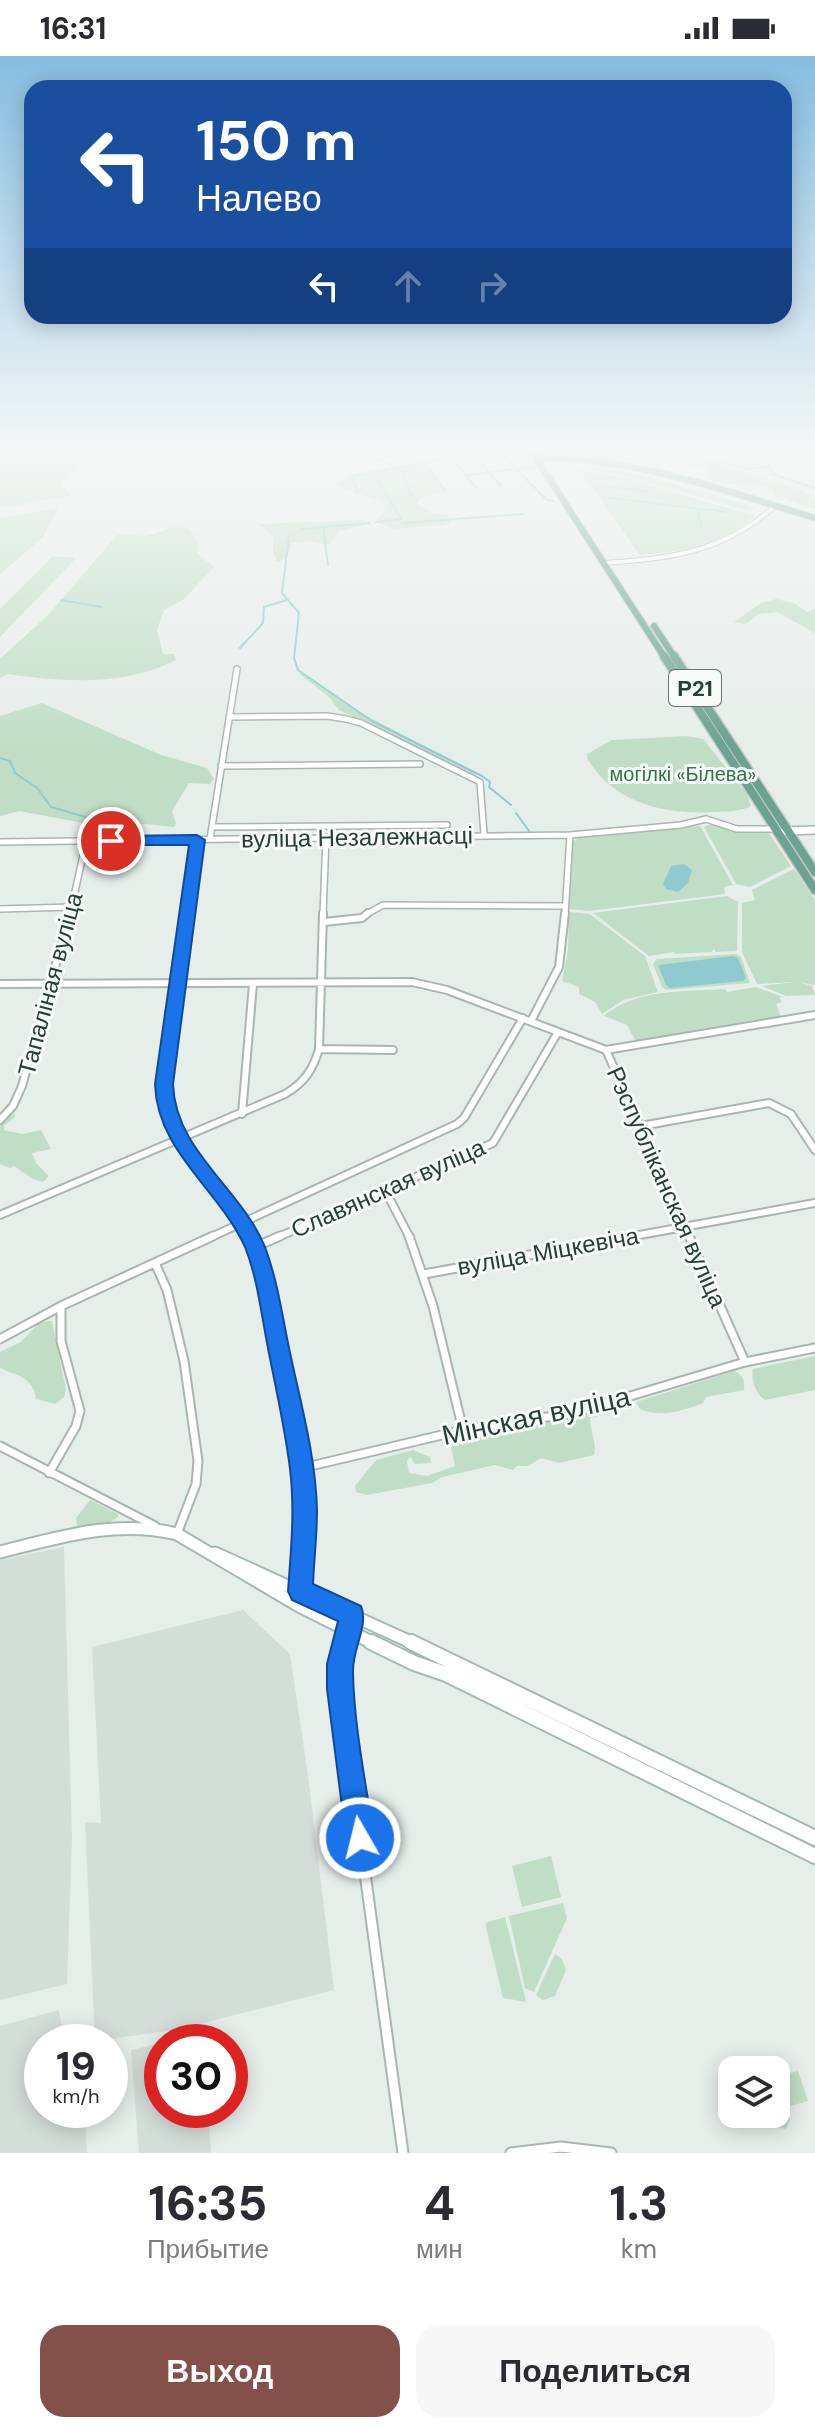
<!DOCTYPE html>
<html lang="ru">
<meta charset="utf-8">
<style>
:root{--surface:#fff;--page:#f7f7f7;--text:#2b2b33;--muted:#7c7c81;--accent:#835149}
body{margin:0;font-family:"DM Sans",sans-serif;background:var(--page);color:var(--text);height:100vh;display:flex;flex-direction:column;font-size:30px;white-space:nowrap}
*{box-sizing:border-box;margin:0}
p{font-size:26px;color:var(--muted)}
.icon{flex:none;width:44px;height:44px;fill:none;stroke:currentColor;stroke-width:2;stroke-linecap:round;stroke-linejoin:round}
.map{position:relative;height:2097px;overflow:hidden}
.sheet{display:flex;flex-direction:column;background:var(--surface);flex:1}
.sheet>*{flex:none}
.hud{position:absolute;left:24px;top:24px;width:768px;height:244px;border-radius:24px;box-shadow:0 4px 20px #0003;background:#1a4fa0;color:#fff;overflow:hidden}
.fabs{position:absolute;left:718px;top:2000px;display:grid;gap:16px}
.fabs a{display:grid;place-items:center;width:72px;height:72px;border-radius:16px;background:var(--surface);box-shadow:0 4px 20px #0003;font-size:40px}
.speed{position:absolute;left:24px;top:1968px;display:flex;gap:16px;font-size:40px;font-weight:700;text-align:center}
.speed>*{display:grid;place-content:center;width:104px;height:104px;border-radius:50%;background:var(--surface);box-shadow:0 4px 20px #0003;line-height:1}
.speed small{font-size:20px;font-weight:400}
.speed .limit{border:12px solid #d22;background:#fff;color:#111}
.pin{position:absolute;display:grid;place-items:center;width:68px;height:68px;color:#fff;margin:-34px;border:4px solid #fff;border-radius:50%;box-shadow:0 2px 8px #0007}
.me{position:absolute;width:88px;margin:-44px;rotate:352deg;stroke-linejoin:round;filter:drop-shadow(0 0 6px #0008)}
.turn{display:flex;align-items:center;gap:28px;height:168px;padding:0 40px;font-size:36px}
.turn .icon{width:104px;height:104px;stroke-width:2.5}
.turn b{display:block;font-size:56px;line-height:68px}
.lanes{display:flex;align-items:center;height:76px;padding:0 40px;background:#0003;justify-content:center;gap:40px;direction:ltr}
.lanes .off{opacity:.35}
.eta{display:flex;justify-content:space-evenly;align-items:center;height:136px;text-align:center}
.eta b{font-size:48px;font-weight:700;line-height:56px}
.button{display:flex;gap:16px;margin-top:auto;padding:16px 40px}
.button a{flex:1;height:92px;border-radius:24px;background:var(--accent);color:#fff;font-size:32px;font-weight:700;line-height:92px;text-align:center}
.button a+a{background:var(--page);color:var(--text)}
.status{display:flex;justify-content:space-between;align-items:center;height:56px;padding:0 40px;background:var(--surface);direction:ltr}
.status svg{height:22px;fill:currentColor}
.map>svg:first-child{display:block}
.built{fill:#d4ded9}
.green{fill:#c0dec6}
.water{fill:#90cad1}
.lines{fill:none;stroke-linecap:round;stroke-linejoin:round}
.stream{stroke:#90cad1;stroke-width:2}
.street-far4-casing{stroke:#a8b6b1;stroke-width:6}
.street-far3-casing{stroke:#a8b6b1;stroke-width:8}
.street-far2-casing{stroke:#a8b6b1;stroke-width:10}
.street-far1-casing{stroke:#a8b6b1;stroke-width:11}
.street-casing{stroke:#a8b6b1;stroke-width:13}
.secondary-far2-casing{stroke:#a4bab1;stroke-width:10}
.secondary-far1-casing{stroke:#a4bab1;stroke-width:15}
.secondary-casing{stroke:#a4bab1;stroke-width:18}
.primary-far1-casing{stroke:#c2cac7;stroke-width:8}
.primary-casing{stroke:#c2cac7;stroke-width:11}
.street-far4{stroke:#fff;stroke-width:4}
.street-far3{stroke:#fff;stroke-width:5}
.street-far2{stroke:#fff;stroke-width:6}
.street-far1{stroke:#fff;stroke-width:7}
.street{stroke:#fff;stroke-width:9}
.secondary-far2{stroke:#fff;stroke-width:7}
.secondary-far1{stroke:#fff;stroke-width:11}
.secondary{stroke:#fff;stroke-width:14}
.primary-far1{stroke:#6ca291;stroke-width:6}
.primary{stroke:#6ca291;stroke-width:8}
.route{fill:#1a73e8;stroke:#114b97;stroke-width:2}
.labels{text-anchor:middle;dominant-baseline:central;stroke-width:6;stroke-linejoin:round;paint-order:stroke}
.far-park-label{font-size:20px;fill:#307648;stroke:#f7fbf8}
.shield{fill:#f7fbf8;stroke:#647871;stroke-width:2}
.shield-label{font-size:22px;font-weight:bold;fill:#254037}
.street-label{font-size:24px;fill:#254037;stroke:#f7fbf8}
.near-street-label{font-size:28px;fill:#254037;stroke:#f7fbf8}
</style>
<div class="status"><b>16:31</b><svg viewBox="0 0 49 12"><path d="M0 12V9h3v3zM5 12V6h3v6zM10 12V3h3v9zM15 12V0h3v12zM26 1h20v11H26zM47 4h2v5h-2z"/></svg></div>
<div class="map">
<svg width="815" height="2097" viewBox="0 0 815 2097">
<rect width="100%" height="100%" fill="#e6eeea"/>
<path class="built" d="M64,1491L72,1782L67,1928L0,1944V1504Z
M243,1554L290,1598L308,1719L334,1934L175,1974L95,1985L85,1766L101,1767L92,1591Z
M59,1954L64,1986H42V2054H85L87,2097H0V1970Z
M162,1987V2054H208L211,2097H139L131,1994Z"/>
<path class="green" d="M10,396H78L71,403L80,408L61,429L71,440L0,452V398Z
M587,396H682L803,435L815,442V453L775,440L773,434L759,429L714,427L709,417L704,415L708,411L706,410L697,412L656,405L642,407Z
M423,407L430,412L442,435L419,443L417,448L431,457L449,460L450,466L446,469L396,473L375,466L385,455L384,446L344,433L336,427L365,415Z
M577,410L589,414L583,415L630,423L755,460C714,491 690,494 640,499Z
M595,410L646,420L754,451L749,455L624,420L593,415L587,411Z
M58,452L43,481L0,518V462Z
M364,464L369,468L339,475L329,489L307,485L292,487L287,502L277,506L273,496V481L259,468Z
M174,471L190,473L198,489L197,497L214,511L183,544L164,554L157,574L163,598H174L176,604C122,631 64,626 7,618L0,622V603L48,559L117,479L147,480Z
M53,500L76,502L0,581V553Z
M776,543L794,547L807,556L815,553V577L777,556L759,558L746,568L734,566L761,547Z
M298,617L305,618L357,655L478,718L475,719L339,654L328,640Z
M42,647L161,699L207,712L214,723L210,728L189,727L172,755L176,768L174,771L146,768L99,770L19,755L0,760V660Z
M687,680L703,683L747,738L751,750C740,756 726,755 714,756C664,759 613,747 587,702V698L612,684Z
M707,769H720L740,776H768L791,810L750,831L736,828L704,771Z
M700,770L733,829L724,831L725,838L589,855L569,853L573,786L578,782Z
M794,813L815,844V929L798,926L812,930L815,939L786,940L762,930L795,926L757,928L742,896V847L755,844L752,834Z
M727,840L738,846L737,895L716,896L714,893L711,896L675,898L674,896L649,900L593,857Z
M569,856L590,858L645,900L658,936L623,944L602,958L595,946L579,938V931L562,925L568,894Z
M736,898L741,901L750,927L667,934L662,931L653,908L657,903Z
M756,931L783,941L779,942L782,946L776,948L781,961L640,984H635L627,969L604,960C636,932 685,936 725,933L727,936Z
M15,1057V1061L4,1070V1074L22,1078L41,1074L51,1093L32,1097L36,1107L49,1120L43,1126L33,1123L14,1110L10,1112L0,1108V1067Z
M52,1265L66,1334L64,1341L55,1348L36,1343C33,1321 18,1320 0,1312V1296L21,1286L40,1266Z
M815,1300V1334L765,1344C755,1337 751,1324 753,1313Z
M734,1315C743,1319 745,1324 744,1334L706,1341L703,1347C683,1355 660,1362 640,1353L636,1346Z
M615,1352V1356L590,1362C590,1376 597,1386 594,1399L559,1407L541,1402L528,1410H517L513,1414L495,1409L442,1421L432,1427L367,1439L356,1436L355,1430L376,1404L413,1394L430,1401L431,1407L415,1408L410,1401L407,1405L409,1417L427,1420L455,1410L451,1391L454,1386Z
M90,1444L118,1458V1461L110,1466L77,1471L76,1462Z
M551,1800L561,1841L522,1851L512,1810Z
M563,1847L567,1862L534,1936L525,1932L509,1860Z
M505,1861L526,1946L503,1942L485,1867Z
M555,1898L562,1903L566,1914L555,1940L543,1944L536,1939Z
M798,2015L808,2045L787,2051L790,2064L786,2073L768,2070L756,2058H776V2021Z"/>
<path class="water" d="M684,808L692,814L688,827L678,836L666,833L663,828L671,810Z
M733,900L738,902L746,922L743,925L670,932L666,929L658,909Z"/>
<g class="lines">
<path class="stream" d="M254,396L260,402
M341,396L366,400L394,410
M429,396L443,397
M499,396L547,444L553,445
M764,396L772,418L815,432
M473,398L501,430
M379,403L418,396
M426,407L445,435
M711,410L722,406L746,413L768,411
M400,412L412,440
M467,419L534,411
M597,430L648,435
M357,435L352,420L372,417
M603,441L727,456
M698,453L701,471
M376,466L401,463L373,416L452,402L476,432
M403,467L523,458
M323,471L328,509
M302,473L369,467
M289,480L282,537L299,557L294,602L298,614L372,665L482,720L490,726L489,731L511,749
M61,544L102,551
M240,592L263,567L264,551L287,544
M0,702L10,705L15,717L37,732L51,751L96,764L115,782
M516,757L529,775
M219,780H225
M116,782L203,781
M184,921L204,786
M170,923L191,790
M189,924H232"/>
<defs>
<path id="street-far4" d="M604,507C672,502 721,497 774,451"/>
<path id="street-far3" d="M229,661L327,660L346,663L361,667L480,726L484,778
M221,710L420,708
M212,771L447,769
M210,783L237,613
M0,786L570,779L681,769L706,763L737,773H777
M0,853L72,851
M70,859L86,785
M187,859L197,784
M323,859L326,781
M365,859L383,849L565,850
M565,859L570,779"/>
<path id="street-far2" d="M187,857L164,1028C170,1097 220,1126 250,1182
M324,866L362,862L368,857
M0,928L412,926L447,934L606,994L690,1182
M531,965L559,911L565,857
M319,993L393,994
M606,994L815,959
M242,1058L253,928
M0,1064L13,1050L22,1030L70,857
M641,1070L769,1047L791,1058L815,1094
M385,1134L410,1182
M0,1159L285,1038C304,1027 313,1014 319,993L323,857
M209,1182L457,1068L464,1062L523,962
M276,1182L493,1087L558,976
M623,1182L815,1147"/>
<path id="street-far1" d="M249,1180L265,1222L299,1387L305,1456L301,1535
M409,1180L433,1250L463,1374
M689,1180L745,1306
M255,1191L280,1180
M155,1207L167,1234L184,1305L198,1405L196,1428L177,1478
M424,1218L634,1180
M0,1283L61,1250L213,1180
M0,1390L155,1470
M302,1412L463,1374L573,1357L745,1306L815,1292
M49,1417L76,1370L80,1355L61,1285V1250
M345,1588L352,1558"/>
<path id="street" d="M345,1586L340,1608V1633L403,2097
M511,2097L561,2091L611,2097"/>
<path id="secondary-far2" d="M784,775L815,774"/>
<path id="secondary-far1" d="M0,1496C60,1481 116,1463 177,1478L299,1550L375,1588
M215,1497L415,1588"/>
<path id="secondary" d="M371,1586L414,1607L446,1618L815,1800
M411,1586L815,1782"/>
<path id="primary-far1" d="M532,396L665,602
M536,402C633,401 723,434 815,462
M654,570L675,602"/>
<path id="primary" d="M664,600L815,834
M674,600L815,816"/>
</defs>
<use href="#street-far4" class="street-far4-casing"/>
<use href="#street-far3" class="street-far3-casing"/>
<use href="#street-far2" class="street-far2-casing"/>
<use href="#street-far1" class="street-far1-casing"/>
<use href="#street" class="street-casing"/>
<use href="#secondary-far2" class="secondary-far2-casing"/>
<use href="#secondary-far1" class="secondary-far1-casing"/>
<use href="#secondary" class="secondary-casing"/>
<use href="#primary-far1" class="primary-far1-casing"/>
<use href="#primary" class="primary-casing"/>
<use href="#street-far4" class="street-far4"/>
<use href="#street-far3" class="street-far3"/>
<use href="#street-far2" class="street-far2"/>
<use href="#street-far1" class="street-far1"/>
<use href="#street" class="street"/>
<use href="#secondary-far2" class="secondary-far2"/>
<use href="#secondary-far1" class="secondary-far1"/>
<use href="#secondary" class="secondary"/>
<use href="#primary-far1" class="primary-far1"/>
<use href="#primary" class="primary"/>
</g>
<linearGradient id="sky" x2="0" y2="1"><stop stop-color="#85bddf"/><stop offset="0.57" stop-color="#f4f7f6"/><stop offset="1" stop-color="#f4f7f6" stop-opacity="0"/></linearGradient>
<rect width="815" height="690" fill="url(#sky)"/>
<path class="route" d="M197,779L205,784L173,1028C175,1095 241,1132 265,1191C277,1223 282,1258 289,1292C300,1345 316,1400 317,1455C317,1479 314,1504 313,1528L361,1550C369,1569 352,1594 353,1616C354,1671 366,1727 374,1782L370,1791L360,1796L350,1791L346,1782L327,1633V1608L338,1565L292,1544L288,1535C291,1495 295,1454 290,1413C285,1371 275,1329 267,1287C261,1255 257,1221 245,1191C219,1133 157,1096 155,1028L189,789H111L103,785L111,780Z"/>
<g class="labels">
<g class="far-park-label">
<text x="683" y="718">могілкі «Білева»</text>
</g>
<rect class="shield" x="669" y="614" width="52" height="36" rx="6"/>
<g class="shield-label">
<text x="695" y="632">Р21</text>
</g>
<g class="street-label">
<text transform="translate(357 781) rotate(-1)">вуліца Незалежнасці</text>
<text transform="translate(50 928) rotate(-75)">Тапаліная вуліца</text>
<text transform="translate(667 1131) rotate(66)">Рэспубліканская вуліца</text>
<text transform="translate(388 1132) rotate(-24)">Славянская вуліца</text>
<text transform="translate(548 1195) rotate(-10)">вуліца Міцкевіча</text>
</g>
<g class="near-street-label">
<text transform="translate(536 1360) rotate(-12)">Мінская вуліца</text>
</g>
</g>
</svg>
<div class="fabs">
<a><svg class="icon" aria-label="layers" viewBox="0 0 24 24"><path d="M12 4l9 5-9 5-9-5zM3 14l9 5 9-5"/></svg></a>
</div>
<div class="speed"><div>19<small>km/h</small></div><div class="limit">30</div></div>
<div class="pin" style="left:111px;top:785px;background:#d93025"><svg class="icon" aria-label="arrive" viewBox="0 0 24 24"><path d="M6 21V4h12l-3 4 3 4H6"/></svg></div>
<svg class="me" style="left:360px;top:1782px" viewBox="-20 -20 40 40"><circle r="17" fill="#1a73e8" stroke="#fff" stroke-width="3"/><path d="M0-11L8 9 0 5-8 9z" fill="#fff"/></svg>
<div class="hud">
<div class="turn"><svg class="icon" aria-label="left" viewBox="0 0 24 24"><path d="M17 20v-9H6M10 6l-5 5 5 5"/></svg><div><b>150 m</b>Налево</div></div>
<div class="lanes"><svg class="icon" aria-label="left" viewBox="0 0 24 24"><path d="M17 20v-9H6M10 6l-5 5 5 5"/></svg><svg class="icon off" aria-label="ahead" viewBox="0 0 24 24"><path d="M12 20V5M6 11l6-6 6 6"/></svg><svg class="icon off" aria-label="right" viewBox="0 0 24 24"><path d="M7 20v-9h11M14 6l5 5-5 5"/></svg></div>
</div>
</div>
<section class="sheet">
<div class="eta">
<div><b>16:35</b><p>Прибытие</p></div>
<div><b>4</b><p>мин</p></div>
<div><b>1.3</b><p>km</p></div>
</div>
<div class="button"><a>Выход</a><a>Поделиться</a></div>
</section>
